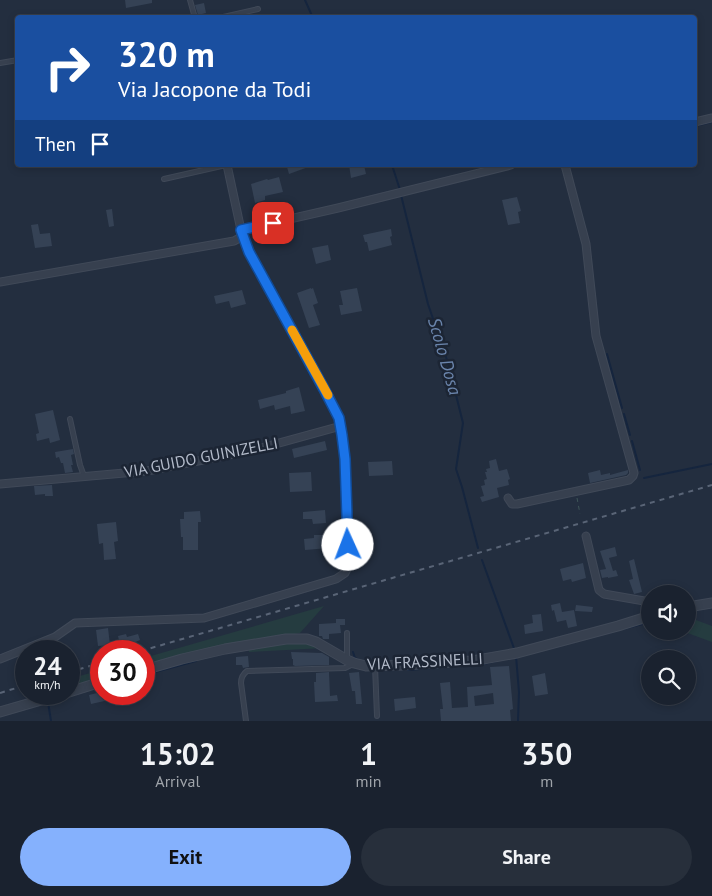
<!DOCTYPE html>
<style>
:root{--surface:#1a222f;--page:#272f3b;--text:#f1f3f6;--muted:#9fa4aa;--line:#383f4b;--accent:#85b1fd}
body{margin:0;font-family:"PT Sans",sans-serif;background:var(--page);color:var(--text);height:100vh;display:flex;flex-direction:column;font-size:19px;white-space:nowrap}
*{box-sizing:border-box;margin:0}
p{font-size:16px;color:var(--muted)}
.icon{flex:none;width:28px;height:28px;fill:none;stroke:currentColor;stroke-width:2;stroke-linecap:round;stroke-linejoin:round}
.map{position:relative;height:721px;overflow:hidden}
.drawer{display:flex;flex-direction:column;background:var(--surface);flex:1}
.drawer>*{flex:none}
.top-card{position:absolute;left:15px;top:15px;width:682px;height:152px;border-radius:5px;box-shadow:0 2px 8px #0003,0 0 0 1px var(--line);background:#1a4fa0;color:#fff;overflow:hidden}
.buttons{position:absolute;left:641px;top:585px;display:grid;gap:10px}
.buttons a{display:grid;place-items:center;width:55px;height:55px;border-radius:50%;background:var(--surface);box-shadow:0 2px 8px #0003,0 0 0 1px var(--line);font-size:25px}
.speed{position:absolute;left:15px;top:640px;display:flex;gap:10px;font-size:25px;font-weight:700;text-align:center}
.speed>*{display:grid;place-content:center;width:65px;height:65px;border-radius:50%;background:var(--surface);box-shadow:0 2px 8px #0003,0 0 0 1px var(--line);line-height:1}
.speed small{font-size:12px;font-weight:400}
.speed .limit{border:8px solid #d22;background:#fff;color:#111}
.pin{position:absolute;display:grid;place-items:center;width:42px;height:42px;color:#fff;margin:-21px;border-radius:10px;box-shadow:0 2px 8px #0006}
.me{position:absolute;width:55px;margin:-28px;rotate:358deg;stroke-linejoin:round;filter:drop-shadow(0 0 4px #0008)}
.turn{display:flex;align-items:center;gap:18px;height:105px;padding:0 20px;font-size:22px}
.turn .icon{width:65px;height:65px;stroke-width:2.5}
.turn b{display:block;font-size:35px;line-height:42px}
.then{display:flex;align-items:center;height:48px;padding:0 20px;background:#0003;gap:10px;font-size:19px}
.eta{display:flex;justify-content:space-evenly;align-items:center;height:85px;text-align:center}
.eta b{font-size:30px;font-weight:700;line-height:35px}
.primary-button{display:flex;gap:10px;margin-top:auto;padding:10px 20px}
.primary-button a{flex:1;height:58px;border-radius:30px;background:var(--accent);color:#111;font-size:20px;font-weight:700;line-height:58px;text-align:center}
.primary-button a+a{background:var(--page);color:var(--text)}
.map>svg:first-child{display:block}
.green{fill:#253c40}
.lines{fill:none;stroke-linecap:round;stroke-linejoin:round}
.stream{stroke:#15253e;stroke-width:2}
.building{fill:#354255;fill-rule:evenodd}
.service-casing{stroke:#404958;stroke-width:6}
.minor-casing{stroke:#404958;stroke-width:9}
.tertiary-casing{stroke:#404958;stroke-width:11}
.path{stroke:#3e5558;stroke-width:1;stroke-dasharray:4 4;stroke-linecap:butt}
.service{stroke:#37404f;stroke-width:4}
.minor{stroke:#37404f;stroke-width:7}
.tertiary{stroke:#37404f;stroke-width:9}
.rail{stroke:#596476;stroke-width:2;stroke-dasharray:5 5;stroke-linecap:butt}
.route-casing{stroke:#114b97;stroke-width:12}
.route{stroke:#1a73e8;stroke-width:9}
.slow{stroke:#f59e0b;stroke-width:9}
.labels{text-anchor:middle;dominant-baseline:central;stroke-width:5;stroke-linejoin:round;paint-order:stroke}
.street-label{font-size:16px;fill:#b3bbca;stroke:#1c2534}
.water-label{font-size:18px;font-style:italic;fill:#6a84ab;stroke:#1c2534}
</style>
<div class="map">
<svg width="712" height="721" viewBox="0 0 712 721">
<rect width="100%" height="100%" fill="#232e3f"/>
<path class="green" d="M324,606L300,633L254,642L248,640L144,665V658Z
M688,617L712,626V642L682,631H688Z
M295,640L324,648L249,652L248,647Z
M101,670V678L71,687L69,684V679Z"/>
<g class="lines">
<path class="stream" d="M305,0L313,18
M695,126L712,122
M392,165L400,190
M401,195L428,304L448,363L463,423L456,469L462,487L478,548
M607,354L622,408
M624,414L630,435
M632,441L640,470
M644,478L712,464
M482,560L515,651
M688,612L700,609
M623,629L650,622
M353,652L355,658L359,660
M516,656L519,692L518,721
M388,661L414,660
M483,664L497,661
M384,670H396
M408,670L468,665
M144,675L196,661
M48,702L51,721"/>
</g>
<path class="building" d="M125,0H152V3L126,8Z
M204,3L206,13L198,15L195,5Z
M292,165H311V166L289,174L287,167Z
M349,165H364L366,174L351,178Z
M279,177L283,192L265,196V200L255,203L251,184L267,179L268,180Z
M517,197L521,211L518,212L520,223L508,225L502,200Z
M112,209L114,226L109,227L106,210Z
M38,224L40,234L50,233L52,246L35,248L31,225Z
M391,229L392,236L390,237L392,245L369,251L367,242H365L363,235Z
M328,245L331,260L316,264L312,248Z
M311,288V289L313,288L318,303L313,305L320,325L309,328L297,293Z
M357,288L362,311L341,315L339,305H343L340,291Z
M242,290L246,304L231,308L229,301L216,304L214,296Z
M299,387L305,411L291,414L290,406L275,410L274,405L260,409L258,400L286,393V391Z
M53,410L60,440L50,443L49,438L37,441L36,434L39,433L35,414Z
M325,441L327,450L294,458L292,449Z
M73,449L74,454L71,455L73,465H71L73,472L65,473L63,463H61L59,457L56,458L55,452Z
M496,459L499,471L507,469L510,479L508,480L509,485L497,488L499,497L482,502L480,497L484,496L481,486L485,485L484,480L487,479L485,472H487L486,469L490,468L489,461Z
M392,461L393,475L369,476L368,462Z
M600,470L601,475L610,473V475L628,470V473L626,475L590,483L588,473Z
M311,472L312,491L290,492L289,473Z
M52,485L53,496H45V494L35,495L34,486Z
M325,510L326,523L313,524L312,519H303V512Z
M200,511L201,522H198V550H183V537H181L180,519H184V512Z
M116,522L118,541L114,542L116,559L104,560L103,543L99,544L97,524Z
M314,535H328L329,548L305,550L304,539L314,538Z
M615,547L617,556L609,558L613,571L616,570L618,576L608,578V577L602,578L600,570L606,569L600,551Z
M634,559L642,592L634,594L629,580L633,579L629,561Z
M583,563L586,578L572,582L571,579L563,581L560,569Z
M560,603L562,612L574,610L577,626L568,628L566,620L557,622L554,610L552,611L551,605Z
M576,605L593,607L592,612L575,611Z
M541,614L543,631L525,634L524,625L533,623L532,615Z
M336,619H345V625H340L341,633L329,634V639H323L322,636H319V624L336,623Z
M108,628L110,645L98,646L96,630Z
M126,634L127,637L138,634L140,640L133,643L131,642L120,645L118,636Z
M291,652L322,653L329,657V665L295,666L293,665V659H292Z
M248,656L249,667L243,668L242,665H236V657Z
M509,666L513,709L510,710L511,721H441L440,709H443L440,683L450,682L452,708L468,707L467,687L492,685L490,667ZM493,693L494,704L475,706L474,696Z
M329,672L330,696L337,695L338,701L315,702L314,682H316V673Z
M359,672L362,704H356L355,691H352L349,673Z
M545,673L548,694L535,696L532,676Z
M101,692V694H108L109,700L91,704L89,695Z
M415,697L416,708L395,711L394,699Z"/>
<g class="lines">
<defs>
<path id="service" d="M190,0L195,18
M219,18L258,9
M0,63L18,60
M164,179L226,165
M70,419L80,465L84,476
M347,633V658
M375,666L377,716
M246,721L241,683C241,677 243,674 247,671L345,668L353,664"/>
<path id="minor" d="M695,122L712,118
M241,230L338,208L511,165
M0,282L234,241L243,236
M0,484L147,471L254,450L341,426
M508,498L512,504H517L629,480L633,476L634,473L596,336L586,244L565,165
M586,536L599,590L604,594L650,602
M0,659L55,637L75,623L204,618L336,579L345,573L348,567L345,459L342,435L339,418L325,389L249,252L241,230L227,165"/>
<path id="tertiary" d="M688,607L712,603
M144,670L182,659L225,649L286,639H307L316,642L347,660L354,663L366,666L404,665L472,661L517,653L618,626L650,616
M69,692L101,682
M0,712L62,694"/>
</defs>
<use href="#service" class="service-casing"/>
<use href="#minor" class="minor-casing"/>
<use href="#tertiary" class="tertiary-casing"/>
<path class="path" d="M577,498L580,514"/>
<use href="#service" class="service"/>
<use href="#minor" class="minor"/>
<use href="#tertiary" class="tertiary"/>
<path class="rail" d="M141,651L712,485
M69,672L101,663
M0,693L26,685"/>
</g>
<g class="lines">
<defs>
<path id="route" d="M273,223L241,230L249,252L324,389L339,418L342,435L345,459L348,545"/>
</defs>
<use href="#route" class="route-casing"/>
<use href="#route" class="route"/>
<path class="slow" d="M292,330L328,395"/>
</g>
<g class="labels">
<g class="street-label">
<text transform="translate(201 457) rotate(-11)">VIA GUIDO GUINIZELLI</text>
<text transform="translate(425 661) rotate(-3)">VIA FRASSINELLI</text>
</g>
<g class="water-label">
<text transform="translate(445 356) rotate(74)">Scolo Dosa</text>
</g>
</g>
</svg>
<div class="buttons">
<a><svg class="icon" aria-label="sound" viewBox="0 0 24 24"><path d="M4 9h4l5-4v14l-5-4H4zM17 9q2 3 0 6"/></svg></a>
<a><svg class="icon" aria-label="search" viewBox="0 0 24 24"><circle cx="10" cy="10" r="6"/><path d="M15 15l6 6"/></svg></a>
</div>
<div class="speed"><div>24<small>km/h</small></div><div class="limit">30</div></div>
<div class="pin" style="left:273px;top:223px;background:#d93025"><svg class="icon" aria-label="arrive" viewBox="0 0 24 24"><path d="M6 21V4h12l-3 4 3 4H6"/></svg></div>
<svg class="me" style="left:348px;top:545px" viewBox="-20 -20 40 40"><circle r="19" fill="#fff"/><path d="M0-13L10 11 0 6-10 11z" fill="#1a73e8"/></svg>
<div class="top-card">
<div class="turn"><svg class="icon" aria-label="right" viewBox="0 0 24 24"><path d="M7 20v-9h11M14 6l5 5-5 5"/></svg><div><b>320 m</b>Via Jacopone da Todi</div></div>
<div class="then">Then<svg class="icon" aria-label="arrive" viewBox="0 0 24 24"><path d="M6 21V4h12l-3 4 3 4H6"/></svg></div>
</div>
</div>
<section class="drawer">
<div class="eta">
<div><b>15:02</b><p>Arrival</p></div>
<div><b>1</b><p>min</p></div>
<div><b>350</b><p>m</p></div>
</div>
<div class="primary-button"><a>Exit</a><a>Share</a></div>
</section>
